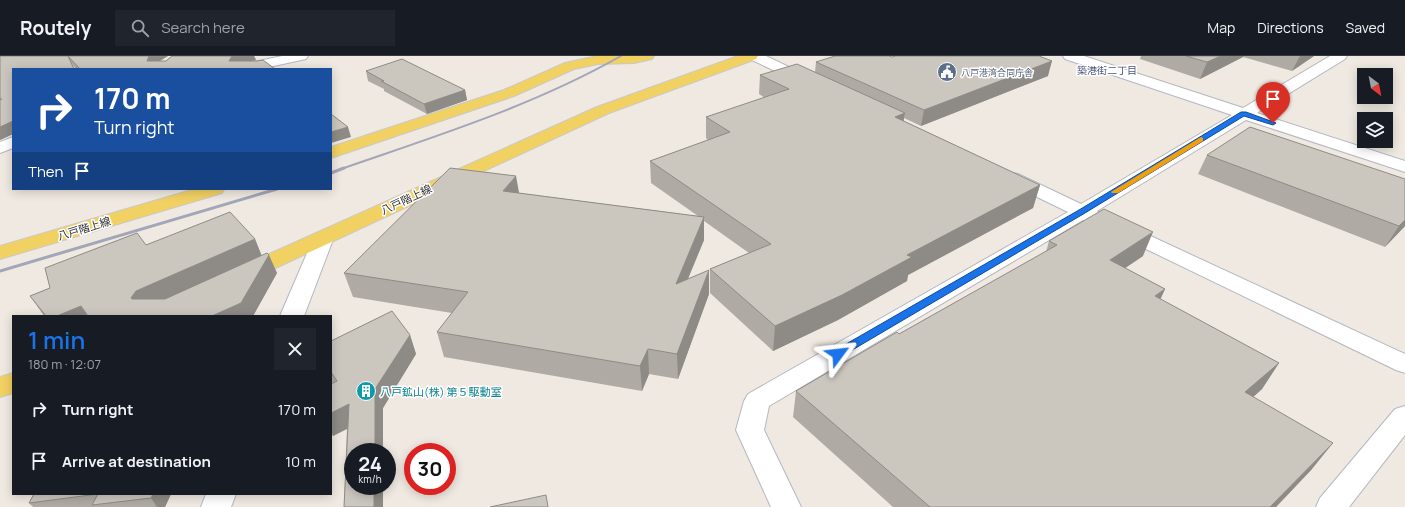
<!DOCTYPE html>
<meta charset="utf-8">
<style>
:root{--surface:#171b24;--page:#20242c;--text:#f1f3f6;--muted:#9ea1a6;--line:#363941;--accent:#1a73e8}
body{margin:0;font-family:Manrope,"Noto Sans JP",sans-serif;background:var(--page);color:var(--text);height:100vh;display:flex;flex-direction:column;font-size:15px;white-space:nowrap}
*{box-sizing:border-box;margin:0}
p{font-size:13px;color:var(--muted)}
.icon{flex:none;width:22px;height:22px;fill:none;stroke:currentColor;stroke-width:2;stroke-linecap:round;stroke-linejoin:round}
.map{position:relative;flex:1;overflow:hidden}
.drawer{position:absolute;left:12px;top:259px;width:320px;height:180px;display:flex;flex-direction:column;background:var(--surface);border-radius:0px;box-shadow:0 2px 10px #0003}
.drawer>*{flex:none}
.guide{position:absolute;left:12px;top:12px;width:320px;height:122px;border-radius:0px;box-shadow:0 2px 10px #0003;background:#1a4fa0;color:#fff;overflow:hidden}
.needle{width:26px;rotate:148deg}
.controls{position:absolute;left:1357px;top:12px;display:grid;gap:8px}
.controls a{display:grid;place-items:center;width:36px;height:36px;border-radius:0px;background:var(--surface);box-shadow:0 2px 10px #0003;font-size:20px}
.speed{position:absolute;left:344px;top:387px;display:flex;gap:8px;font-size:20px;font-weight:700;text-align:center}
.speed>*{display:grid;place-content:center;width:52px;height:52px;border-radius:50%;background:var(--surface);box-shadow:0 2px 10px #0003;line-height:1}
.speed small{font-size:10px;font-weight:400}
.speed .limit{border:6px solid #d22;background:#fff;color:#111}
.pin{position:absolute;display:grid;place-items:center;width:34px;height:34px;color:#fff;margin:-41px -17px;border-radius:50% 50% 50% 0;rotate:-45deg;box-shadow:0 0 4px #0007}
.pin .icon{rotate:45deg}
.me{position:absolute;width:44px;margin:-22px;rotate:60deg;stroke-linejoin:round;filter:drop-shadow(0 0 3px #0008)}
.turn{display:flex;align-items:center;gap:14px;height:84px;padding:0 16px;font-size:18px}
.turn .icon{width:52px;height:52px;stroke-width:2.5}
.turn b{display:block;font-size:28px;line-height:34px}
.then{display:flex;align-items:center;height:38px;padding:0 16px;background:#0003;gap:8px;font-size:15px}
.round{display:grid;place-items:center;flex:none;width:42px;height:42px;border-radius:0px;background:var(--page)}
.summary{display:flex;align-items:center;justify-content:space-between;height:68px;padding:0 16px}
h1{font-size:24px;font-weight:600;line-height:30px;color:var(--accent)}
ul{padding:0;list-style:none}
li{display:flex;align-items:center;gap:12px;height:52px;padding:0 16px}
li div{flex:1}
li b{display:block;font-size:15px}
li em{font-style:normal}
header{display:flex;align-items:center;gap:24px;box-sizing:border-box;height:56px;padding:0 20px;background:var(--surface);border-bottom:1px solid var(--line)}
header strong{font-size:19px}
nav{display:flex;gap:22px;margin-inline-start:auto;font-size:14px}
.search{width:280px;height:36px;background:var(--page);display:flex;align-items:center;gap:10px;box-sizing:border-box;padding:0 14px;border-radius:0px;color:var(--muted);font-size:15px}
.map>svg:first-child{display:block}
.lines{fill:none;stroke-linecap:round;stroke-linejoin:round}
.minor-casing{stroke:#b4b7c1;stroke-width:2}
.major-casing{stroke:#c9c9c9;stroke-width:2}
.minor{fill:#fff;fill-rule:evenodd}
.major{fill:#f2d163;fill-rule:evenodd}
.rail-far1{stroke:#a3a6b8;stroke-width:2}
.rail{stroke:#a3a6b8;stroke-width:3}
.wall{fill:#afaba4}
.shaded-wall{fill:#8e8b86}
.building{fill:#cbc7bf;stroke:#8e8b86}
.route{fill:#1a73e8;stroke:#114b97}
.slow{fill:#f59e0b}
.labels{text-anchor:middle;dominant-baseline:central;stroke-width:3;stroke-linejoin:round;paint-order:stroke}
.far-service-label{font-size:9px;fill:#4e5e75;stroke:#fff;text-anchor:start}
.far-neighbourhood-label{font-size:10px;fill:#4d5680;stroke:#fff}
.street-label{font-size:11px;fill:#2e2e2e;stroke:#fff}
.culture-label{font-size:11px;fill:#0d838f;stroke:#fff;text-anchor:start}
</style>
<header>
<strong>Routely</strong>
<div class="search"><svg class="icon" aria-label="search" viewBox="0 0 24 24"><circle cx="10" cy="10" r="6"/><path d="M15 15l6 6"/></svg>Search here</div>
<nav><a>Map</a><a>Directions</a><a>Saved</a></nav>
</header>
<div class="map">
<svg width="1405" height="451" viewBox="0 0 1405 451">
<rect width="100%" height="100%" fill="#efe9e1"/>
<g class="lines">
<defs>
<path id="minor" d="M282,0H308L306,3L260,13H234L236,10Z
M748,0H766L812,22L814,25L812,28L807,29L802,28L750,3Z
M1063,0H1084L1243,52L1330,0H1347L1345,3L1257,57L1405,105V116L1246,64L1097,155L1103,161L1100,165L1093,167L1083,164L769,350L764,374L801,451H771L736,374L744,345L748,338L1068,156L1006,126L1003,122L1006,118L1012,117L1018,118L1081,148L1232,59L1065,3Z
M13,81V92L0,97V86Z
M1122,168L1129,170L1405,298V317L1396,314L1115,178L1112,174L1115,170Z
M324,175L331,177L334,181L304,260H280L314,181L317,177Z
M1405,350V379L1349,451H1316L1320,442L1395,353Z
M206,438H236L231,451H201Z"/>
<path id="major" d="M597,0H654L652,3L634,7L598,8L574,13L514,40L331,102V91L504,34L565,7Z
M738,0H758L756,3L609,57L254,222L246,224L238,222L235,217L238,212L597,51Z
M195,133H224L222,137L0,203V190Z
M13,317V337L0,341V321Z"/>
</defs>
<use href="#minor" class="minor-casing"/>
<use href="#major" class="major-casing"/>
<use href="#minor" class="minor"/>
<use href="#major" class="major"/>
<path class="rail-far1" d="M341,113C436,80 533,50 621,0"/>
<path class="rail" d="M331,117L344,112
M0,215L277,133"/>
</g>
<path class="wall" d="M0,0H168L160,5H166L172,0H254L256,4L252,5L275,13H76L72,8L13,13V78L0,84Z
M1141,0H1314L1292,15L1243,1L1200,23L1140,3Z
M892,1L1048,20L921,70L904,62V65L1040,129L1033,152L908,219L907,225L838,264L773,295L710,237V213L749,197L704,165V184L688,222L709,238L678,323L649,318L642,335L444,301L437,276L452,257L353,241L344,217L519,137L698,160L651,127L650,105L708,84L706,82V61L765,42L759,38L760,19L815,16L816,6Z
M366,15L465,34L467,44L427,58L384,35V33L368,25Z
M1207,99L1405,170L1385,191L1198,118Z
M255,183L262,200L277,217L253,260H44L30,240L50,232Z
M1049,185L1143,200L1125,212L1165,233L1160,244L1279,307L1262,333L1253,341L1312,413L1276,451H893L793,361L796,335L899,278L1046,196Z
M410,279L416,298L383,352L353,430H383V451H344L347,372L333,380L331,376V328L333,327L331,325V285Z
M34,438H171L165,451H33L29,447Z"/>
<path class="shaded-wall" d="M149,0H168L153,9L147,5Z
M232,0H254L256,4L236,9L229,5Z
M1221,0H1244L1243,1L1200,23L1207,6Z
M1300,0H1314L1292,15Z
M1052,5L1048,20L921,70L924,54Z
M465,34L467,44L427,58L424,48Z
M905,57L901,77L895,61Z
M13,65V78L0,84V71Z
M348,71L351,81L331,87V76Z
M516,120L520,142L503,135Z
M1040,129L1033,152L908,219L907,225L838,264L773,295L775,270L907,199Z
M704,161V184L676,252V228Z
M1405,164V170L1385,191L1399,170Z
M1153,176L1143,200L1100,229L1110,204Z
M255,183L262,201L146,254L131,242L136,235Z
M269,199L277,217L253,260H212Z
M709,214V238L678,323L677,298Z
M1165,233L1153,259L1155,240Z
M81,250L87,260H57Z
M410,279L416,298L383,352V396H375V333Z
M648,293L649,318L642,335L640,310Z
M1279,307L1262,333L1229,363L1245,336Z
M349,348L357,368L333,380L331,375V357Z
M1333,387L1312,413L1276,451H1270Z
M374,430H383V451H374Z
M153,438H171L165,451H157L151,442Z"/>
<path class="building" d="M0,0H68L74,13H13V65L0,71V44L2,43H0Z
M68,0H149L147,5H166L172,0H232L229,5H257L263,4L275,13H80Z
M835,0H889L892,1L896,0H1039L1052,5L924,54L816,6Z
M1186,0H1221L1207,6Z
M402,3L465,34L424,48L381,25H384L366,15Z
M797,8L905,57L895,61L1040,129L907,199L912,201L842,239L775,270L710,213L771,188L650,105L730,76L706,61L789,33L760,19Z
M331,58L348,71L331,76Z
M1250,71L1405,123V164L1399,170L1207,99Z
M450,112L516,120L503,135L704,161L676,228L709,214L677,298L648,293L640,310L437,276L468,236L344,217Z
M1104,153L1153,176L1110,204L1165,233L1155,240L1279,307L1245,336L1333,387L1270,451H930L796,335L897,276L899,278L1057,189L1049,185Z
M230,156L255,183L136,235L131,242L132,243H165L267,197L269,199L241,247L212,260H88L81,250L57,260H46L30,240L50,232L45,212L137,177L146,189Z
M392,255L410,279L375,333V396H353V430H374V451H344L349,348L331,357V328L337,325L331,316V285Z
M34,438H153L151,442L92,449L98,438L29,447Z
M546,439L548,451H490Z"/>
<path class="route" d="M1241,56H1246L1276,67L1273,69L1244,60L1085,157L842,300L838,301L833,298L834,295L1079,154Z"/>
<path class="slow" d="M1201,81L1203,82V85L1118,137H1112L1111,136Z"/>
<defs>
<symbol id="civic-disc" viewBox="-11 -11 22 22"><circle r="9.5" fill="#5c6f8a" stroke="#fff"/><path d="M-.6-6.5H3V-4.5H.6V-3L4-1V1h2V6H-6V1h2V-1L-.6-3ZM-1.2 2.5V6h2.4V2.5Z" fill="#fff"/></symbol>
<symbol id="building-disc" viewBox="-11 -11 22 22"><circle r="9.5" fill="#0f9aa8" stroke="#fff"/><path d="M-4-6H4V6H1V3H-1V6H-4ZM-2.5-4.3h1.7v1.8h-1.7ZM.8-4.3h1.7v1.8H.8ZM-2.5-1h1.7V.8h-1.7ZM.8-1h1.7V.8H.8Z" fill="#fff"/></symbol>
</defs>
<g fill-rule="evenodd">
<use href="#civic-disc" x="936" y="5" width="22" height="22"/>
<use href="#building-disc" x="355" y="324" width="22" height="22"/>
</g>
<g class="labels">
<g class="far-service-label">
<text x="961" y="16">八戸港湾合同庁舎</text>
</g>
<g class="far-neighbourhood-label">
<text x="1107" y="14">築港街二丁目</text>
</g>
<g class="street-label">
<text transform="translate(406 143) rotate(-25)">八戸階上線</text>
<text transform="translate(84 172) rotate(-17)">八戸階上線</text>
</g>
<g class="culture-label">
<text x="380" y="335">八戸鉱山(株) 第５駆動室</text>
</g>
</g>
</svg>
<div class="controls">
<a><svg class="needle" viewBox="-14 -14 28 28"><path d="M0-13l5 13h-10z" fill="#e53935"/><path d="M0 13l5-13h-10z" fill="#9ea1a6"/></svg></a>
<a><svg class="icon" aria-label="layers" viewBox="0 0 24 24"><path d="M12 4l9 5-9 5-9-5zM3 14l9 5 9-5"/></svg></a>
</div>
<div class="speed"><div>24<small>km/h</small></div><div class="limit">30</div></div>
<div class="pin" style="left:1273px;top:67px;background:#d93025"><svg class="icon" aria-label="arrive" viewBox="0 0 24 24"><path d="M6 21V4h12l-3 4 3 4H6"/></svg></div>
<svg class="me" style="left:838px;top:298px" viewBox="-20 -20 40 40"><path d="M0-17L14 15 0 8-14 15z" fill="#1a73e8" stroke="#fff" stroke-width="4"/></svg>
<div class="guide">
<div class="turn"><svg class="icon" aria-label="right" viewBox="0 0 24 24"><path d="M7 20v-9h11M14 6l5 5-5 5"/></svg><div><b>170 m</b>Turn right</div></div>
<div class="then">Then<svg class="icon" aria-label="arrive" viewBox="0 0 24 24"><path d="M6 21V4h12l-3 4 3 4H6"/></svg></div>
</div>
<section class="drawer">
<div class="summary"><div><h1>1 min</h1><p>180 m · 12:07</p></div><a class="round"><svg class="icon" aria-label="close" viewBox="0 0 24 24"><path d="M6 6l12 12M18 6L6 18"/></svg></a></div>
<ul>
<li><svg class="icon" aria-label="right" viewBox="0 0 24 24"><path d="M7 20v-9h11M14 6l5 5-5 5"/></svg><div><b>Turn right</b></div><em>170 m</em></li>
<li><svg class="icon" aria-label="arrive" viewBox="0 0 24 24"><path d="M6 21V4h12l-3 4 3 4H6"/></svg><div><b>Arrive at destination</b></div><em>10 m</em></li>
</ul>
</section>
</div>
